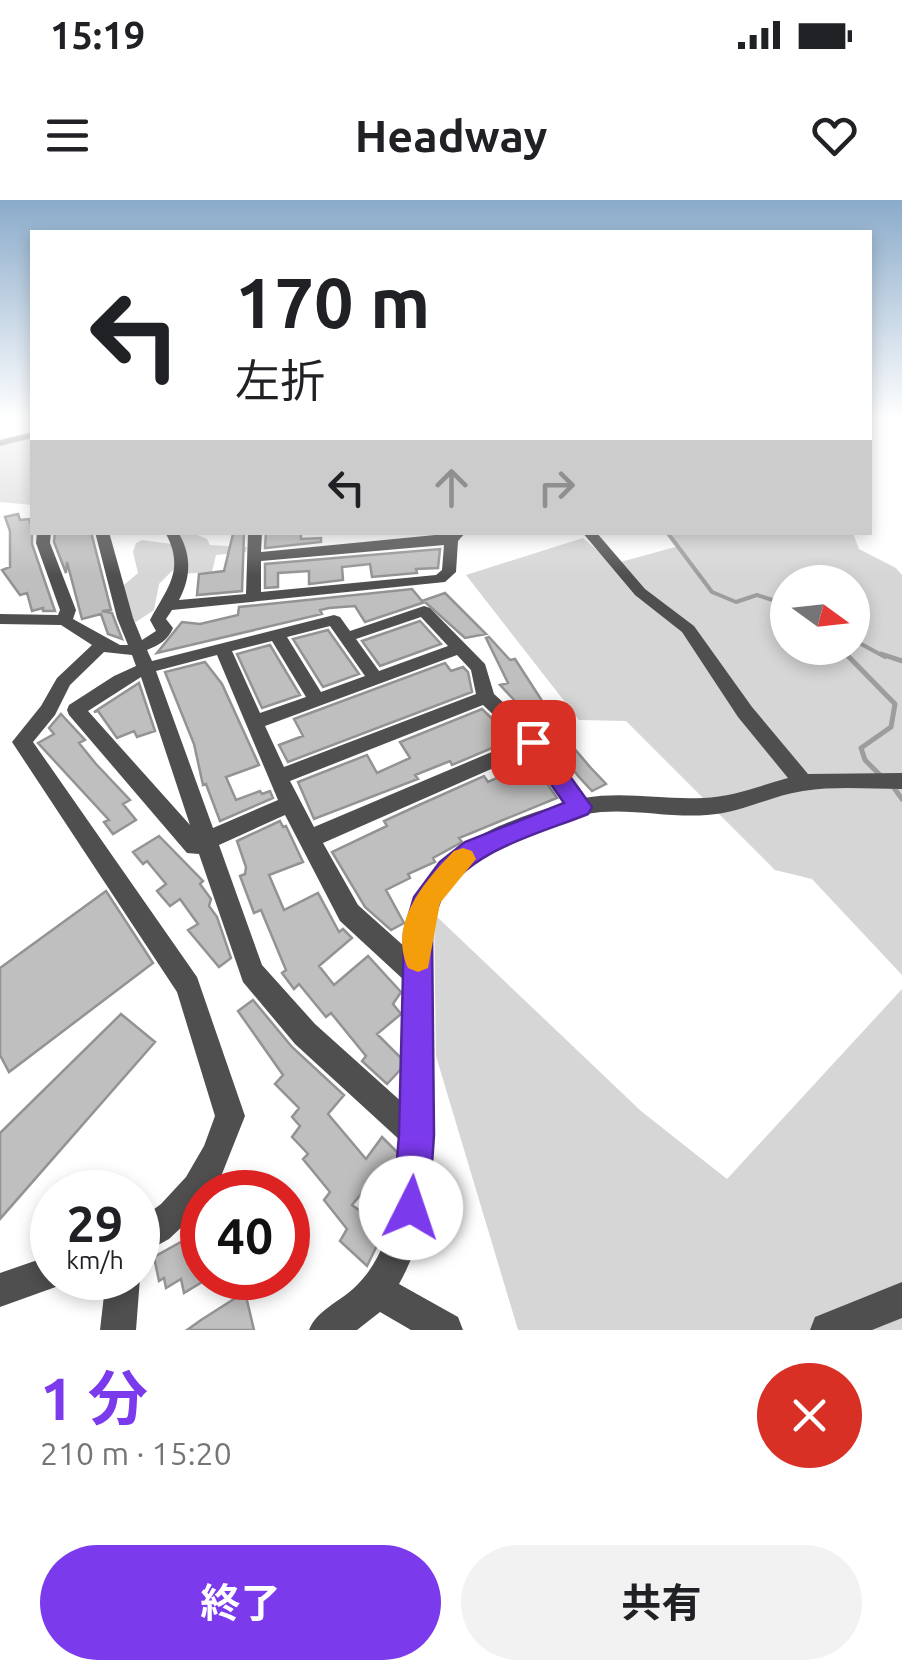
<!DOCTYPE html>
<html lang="ja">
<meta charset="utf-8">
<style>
:root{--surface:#fff;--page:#f2f2f2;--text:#202124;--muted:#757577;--accent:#7c3aed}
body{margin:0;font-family:Ubuntu,"Noto Sans JP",sans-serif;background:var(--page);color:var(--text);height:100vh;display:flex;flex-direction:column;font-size:38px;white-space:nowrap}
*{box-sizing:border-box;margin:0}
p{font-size:32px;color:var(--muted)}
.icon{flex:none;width:55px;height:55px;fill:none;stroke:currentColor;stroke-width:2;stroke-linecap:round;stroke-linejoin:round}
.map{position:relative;height:1130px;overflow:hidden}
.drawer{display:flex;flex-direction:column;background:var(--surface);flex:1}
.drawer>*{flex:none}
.top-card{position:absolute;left:30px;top:30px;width:842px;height:305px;border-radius:0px;box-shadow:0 5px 15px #0003;background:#fff;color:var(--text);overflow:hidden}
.needle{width:65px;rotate:105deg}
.controls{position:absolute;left:770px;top:365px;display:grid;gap:20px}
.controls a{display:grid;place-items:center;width:100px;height:100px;border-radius:50%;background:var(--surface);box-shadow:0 5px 15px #0003;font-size:50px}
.speed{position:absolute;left:30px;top:970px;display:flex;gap:20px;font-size:50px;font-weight:700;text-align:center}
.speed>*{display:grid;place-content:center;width:130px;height:130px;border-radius:50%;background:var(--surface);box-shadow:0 5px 15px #0003;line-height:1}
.speed small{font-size:25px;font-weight:400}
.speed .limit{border:15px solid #d22;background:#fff;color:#111}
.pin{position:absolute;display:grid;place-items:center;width:85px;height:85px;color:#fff;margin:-42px;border-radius:20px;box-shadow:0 5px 15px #0006}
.me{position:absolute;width:110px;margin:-55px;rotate:4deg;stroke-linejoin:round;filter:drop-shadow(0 0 8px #0008)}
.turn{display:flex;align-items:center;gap:35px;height:210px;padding:0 40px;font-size:45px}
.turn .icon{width:130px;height:130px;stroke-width:2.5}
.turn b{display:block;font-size:70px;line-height:85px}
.lanes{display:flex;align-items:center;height:95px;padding:0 40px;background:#0003;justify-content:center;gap:50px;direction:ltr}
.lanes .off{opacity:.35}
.round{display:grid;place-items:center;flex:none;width:105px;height:105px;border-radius:52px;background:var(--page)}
.overview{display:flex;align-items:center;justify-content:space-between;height:170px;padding:0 40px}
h1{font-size:60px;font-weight:700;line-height:75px;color:var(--accent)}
.primary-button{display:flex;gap:20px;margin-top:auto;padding:20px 40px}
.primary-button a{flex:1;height:115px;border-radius:60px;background:var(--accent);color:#fff;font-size:40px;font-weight:700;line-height:115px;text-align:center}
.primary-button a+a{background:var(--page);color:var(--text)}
.status{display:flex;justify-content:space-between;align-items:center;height:70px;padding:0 50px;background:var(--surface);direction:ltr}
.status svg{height:28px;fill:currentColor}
header{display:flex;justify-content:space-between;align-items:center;height:130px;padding:0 40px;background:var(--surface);font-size:45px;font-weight:700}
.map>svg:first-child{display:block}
.green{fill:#d6d6d6;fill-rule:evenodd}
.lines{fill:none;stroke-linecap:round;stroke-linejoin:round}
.stream-far1{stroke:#9d9d9d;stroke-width:4}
.stream{stroke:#9d9d9d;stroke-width:5}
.building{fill:#bfbfbf;stroke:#939393;stroke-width:2.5}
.minor{fill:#4f4f4f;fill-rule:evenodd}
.route{fill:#7c3aed;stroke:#51269a;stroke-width:2.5}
.slow{fill:#f59e0b}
</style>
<div class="status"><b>15:19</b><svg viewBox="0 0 49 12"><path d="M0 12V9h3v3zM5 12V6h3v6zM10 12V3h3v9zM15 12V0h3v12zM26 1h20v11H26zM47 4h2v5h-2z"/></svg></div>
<header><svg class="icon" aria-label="menu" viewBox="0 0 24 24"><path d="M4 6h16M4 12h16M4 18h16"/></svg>Headway<svg class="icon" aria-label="heart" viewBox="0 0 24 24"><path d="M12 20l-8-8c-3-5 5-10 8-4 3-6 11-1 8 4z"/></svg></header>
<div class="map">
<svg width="902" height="1130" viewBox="0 0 902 1130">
<rect width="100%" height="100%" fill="#fff"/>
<path class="green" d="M32,238V305L0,302V245Z
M670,332L853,333L859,349L896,368L902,375V775L812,679L775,670L626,521L579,520L466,375L583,338L613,364L679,346ZM788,382H852V448H788Z
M176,333H193L207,339L210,345L247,347L246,352L216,355L212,372L180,374L178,365L159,384L154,410L136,422L125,418L118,390L138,373L133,352L136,343L142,340L172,344Z
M434,714L641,911L727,979L902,789V1130H518L436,856Z"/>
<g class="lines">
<path class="stream-far1" d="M667,332L712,392L736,402L757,395L788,405
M852,439L885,457
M840,448L849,457"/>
<path class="stream" d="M846,454L895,504L891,527L861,548L865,560L880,575
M881,454L902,461
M892,585L902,599"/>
</g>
<path class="building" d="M18,314L20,320L29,319L32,327V344L55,411H43V408L32,411L27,393L20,395L2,370L10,367V331L5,317Z
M55,332H91L111,410L102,411L112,413L122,439L108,434L101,414L82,419L67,362L66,373L54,342Z
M266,332H301V339L321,338V342L265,348Z
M244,333L242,391L197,395L199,374L224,371L233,334Z
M440,349L438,368L416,369L417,373L372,377L370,364L342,367L343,380L309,384V371L278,373V387L265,388V364Z
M412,389L422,401L445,393L486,434L465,438L425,402L365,422L355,406L329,408L320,410L322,414L157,453L182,422L200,424L238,415L239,407Z
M420,421L441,444L380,466L362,441Z
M328,430L359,474L323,487L293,439Z
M489,437L510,460L515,459L555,521L542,526L534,521L500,485L508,483L486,438Z
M270,445L300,495L262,508L237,454Z
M205,462L222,484L259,565L226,577L236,600L260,591L262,594L270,591L273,598L220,621L206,584L203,585L194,544L165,472Z
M445,463L451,471L463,467L468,472L472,492L288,562L279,545L303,536L294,519Z
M139,483L155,531L137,537L134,531L117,538L98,511L94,512Z
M482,509L513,539L452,565L450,561L415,575L418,579L314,619L298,582L367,555L377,573L410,558L400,542Z
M61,514L85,540L79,543L96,564L130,600L123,604L136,620L113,634L104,622L109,620L38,543L54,534L49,528Z
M567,540L590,567L606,584L592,591L579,577L554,546Z
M529,557L557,598L459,638L462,642L433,658L435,662L408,674L410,678L386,690L404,723L391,730L365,707L332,652L387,626L384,621L419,605L484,576L488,582L515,570L511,565Z
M280,621L283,627L286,626L303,662L269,675L284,710L318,693L339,732L343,729L352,738L319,766L334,785L368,756L401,792L393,804L401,814L377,834L401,858V869L387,884L362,861L366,856L331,813L326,817L299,784L294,789L282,773L286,770L261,710L254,713L240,676L245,674L246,667L237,641Z
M159,636L203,681L200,684L211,699L209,706L217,717L231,758L219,767L188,730L198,724L180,699L170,706L157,691L166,684L147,661L143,664L133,652Z
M106,691L153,763L9,872L0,855V768Z
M253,800L292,847L344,895L328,914L366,959L382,937L398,953L397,963L379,988L372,981L352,1005L385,1029L367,1066L340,1041L347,1029L324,1000L330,992L303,959L308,954L292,937L300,926L292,917L299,908L275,884L283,875L238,811Z
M121,814L155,842L0,1019V933Z
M190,1037L193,1052L202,1047V1082L184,1093L181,1079L166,1088L164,1078L159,1081L154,1057Z
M245,1092L254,1130H187L201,1120Z"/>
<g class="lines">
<path class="minor" d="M32,232V238L0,246V240Z
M37,332H51L50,343L76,410L73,419L120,445H128L117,418L95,332H109L133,418L142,440L156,431L150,420C167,388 186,370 165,332H178C192,355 191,377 179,400L246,394L248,332H262L261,352L466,332L458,341L456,372L445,382L172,410L166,419L173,428C168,440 159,445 147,450L152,461L334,415L340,417L350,431L424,406L430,408L485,464L494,494L537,533L557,525L564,527L567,532L564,537L546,545L584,598C624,591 663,600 703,598C733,597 759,586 788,578L738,517L682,432L635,395L582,332H596L645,389L694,426L752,507L808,574L902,573V589C869,589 836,586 803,591C770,596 741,613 707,615C672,618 636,609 601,612C571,615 541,627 514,640C409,692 429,744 432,845C435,925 440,1011 399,1084L458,1117L463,1130H411L380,1112L357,1130H309C317,1110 338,1103 354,1088C393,1052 399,992 403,943L295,844L243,782L199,654L187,653L69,515L67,510L69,505L114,476L136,466L132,455L104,452L70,485L55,515L33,542L197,777L245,916L218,984L213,992H202V1008L169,1039L138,1056V1021L161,1004L186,977L204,946L215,916L177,792L12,542L41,506L57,478L92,445L61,425L0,424V414L58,415L60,410L36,343ZM444,345L442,370L436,375L261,392V361ZM421,417L448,446L379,471L356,439ZM330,426L365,476L321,492L287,437ZM272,441L306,497L260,513L232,451ZM217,455L278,600L213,628L156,471ZM457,455L471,470L476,494L284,567L265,526ZM141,477L190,625L88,511ZM483,505L520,540L314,627L290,581ZM530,552L565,603C487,626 412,656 405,747L358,705L323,643ZM285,615L340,721L405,781L404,904L315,824L262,765L219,645Z
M52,1055V1078H67L64,1084L0,1107V1073Z
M138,1071L140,1078L136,1130H100L106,1078H138Z
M902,1082V1118L872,1130H810L815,1117Z"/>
</g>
<linearGradient id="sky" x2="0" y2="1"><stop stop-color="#8aabca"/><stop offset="0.58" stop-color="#fff"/><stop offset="1" stop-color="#fff" stop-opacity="0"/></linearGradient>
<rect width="902" height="376" fill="url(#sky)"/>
<path class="route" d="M533,533L541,536L592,607L588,614C539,634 467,650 440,701C436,710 434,722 432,732L434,935L429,1008L424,1021L411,1026L398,1021L393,1008L399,935L404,732L414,697L440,662L465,642L564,603L522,542Z"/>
<path class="slow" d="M463,648L472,651L476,659L440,703L428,768L418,772L408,768C388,722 425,681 454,651Z"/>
</svg>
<div class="controls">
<a><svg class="needle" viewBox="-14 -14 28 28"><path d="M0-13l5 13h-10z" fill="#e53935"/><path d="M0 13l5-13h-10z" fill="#757577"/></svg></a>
</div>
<div class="speed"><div>29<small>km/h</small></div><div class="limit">40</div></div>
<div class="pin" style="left:533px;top:542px;background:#d93025"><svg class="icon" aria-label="arrive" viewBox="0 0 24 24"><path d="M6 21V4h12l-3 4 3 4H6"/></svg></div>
<svg class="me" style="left:411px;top:1008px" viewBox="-20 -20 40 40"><circle r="19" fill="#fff"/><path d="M0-13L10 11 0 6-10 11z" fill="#7c3aed"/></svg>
<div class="top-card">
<div class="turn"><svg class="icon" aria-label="left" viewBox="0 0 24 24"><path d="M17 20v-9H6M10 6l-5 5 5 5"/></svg><div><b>170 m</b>左折</div></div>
<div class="lanes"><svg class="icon" aria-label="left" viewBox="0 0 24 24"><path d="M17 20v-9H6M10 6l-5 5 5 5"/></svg><svg class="icon off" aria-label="ahead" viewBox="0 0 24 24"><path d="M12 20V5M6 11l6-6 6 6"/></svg><svg class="icon off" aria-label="right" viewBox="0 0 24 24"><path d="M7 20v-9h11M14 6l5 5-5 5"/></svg></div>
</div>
</div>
<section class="drawer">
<div class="overview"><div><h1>1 分</h1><p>210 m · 15:20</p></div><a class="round" style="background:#d93025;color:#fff"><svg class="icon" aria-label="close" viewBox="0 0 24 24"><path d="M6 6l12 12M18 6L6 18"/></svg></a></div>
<div class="primary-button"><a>終了</a><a>共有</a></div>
</section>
